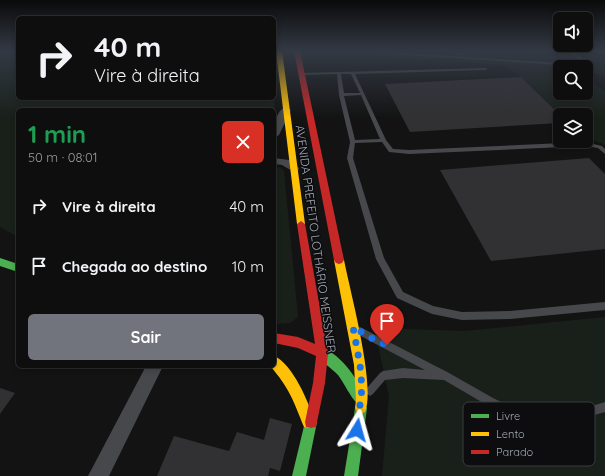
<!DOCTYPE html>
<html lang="pt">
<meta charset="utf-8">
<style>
:root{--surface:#0e0e0e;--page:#171717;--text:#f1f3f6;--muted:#9b9c9e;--line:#2e2e2e;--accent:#71747d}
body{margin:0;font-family:Quicksand,sans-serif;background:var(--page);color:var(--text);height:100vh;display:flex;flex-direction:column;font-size:15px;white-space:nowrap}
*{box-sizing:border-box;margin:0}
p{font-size:13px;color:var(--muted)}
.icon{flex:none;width:22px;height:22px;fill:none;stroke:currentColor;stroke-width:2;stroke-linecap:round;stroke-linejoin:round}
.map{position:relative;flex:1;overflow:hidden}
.drawer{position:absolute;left:16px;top:108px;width:260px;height:260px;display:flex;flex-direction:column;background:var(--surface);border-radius:6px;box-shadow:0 2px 6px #0003,0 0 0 1px var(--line)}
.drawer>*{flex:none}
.banner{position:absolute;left:16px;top:16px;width:260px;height:84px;border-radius:6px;box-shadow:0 2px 6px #0003,0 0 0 1px var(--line);background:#0e0e0e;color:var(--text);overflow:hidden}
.buttons{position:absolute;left:553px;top:12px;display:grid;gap:8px}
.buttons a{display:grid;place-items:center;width:40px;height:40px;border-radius:6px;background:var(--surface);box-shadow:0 2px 6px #0003,0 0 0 1px var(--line);font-size:20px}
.pin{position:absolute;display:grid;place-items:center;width:34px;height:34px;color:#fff;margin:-41px -17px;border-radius:50% 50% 50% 0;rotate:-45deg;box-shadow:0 0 4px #0007}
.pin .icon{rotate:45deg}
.me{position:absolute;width:44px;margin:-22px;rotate:8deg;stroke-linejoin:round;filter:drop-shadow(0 0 3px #0008)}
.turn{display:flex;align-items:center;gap:14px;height:84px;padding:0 12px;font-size:18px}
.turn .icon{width:52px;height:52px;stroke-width:2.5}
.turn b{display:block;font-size:28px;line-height:34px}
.round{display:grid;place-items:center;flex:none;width:42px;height:42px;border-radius:6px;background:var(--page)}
.head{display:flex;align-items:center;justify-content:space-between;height:68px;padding:0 12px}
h1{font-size:24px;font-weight:700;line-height:30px;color:#1e9e55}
.primary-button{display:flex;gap:8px;margin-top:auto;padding:8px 12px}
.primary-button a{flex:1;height:46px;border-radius:6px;background:var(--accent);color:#fff;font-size:16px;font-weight:700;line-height:46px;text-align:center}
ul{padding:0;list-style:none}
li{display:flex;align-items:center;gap:12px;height:60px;padding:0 12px}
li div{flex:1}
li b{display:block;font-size:15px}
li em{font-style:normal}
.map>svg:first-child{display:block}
.built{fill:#1d1d1f}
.green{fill:#19201a}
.building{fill:#313133}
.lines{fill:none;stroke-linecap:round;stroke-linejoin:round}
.lane{fill:#47484c;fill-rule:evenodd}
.street{fill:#47484c;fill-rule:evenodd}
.fast{fill:#4caf50;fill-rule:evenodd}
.slow{fill:#ffc107;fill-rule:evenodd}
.jam{fill:#c62828;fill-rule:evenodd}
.route{stroke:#1a73e8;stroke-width:7;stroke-dasharray:0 12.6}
.labels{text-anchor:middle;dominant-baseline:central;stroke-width:3;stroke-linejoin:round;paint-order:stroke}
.street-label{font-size:12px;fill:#a3a9b6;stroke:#0d0d0f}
.key{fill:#0d0d0f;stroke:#3a3c41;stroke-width:1}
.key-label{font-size:11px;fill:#a3a9b6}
</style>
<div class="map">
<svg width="605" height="476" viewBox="0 0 605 476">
<rect width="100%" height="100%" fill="#131313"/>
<path class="built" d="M310,51H605V77L601,74L586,71V67H560V69Z"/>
<path class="green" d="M0,51H18V98H274V94L275,114L274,116V110H18V237L0,227Z
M576,51H605V77L601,74L586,71V67H569L568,66L571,64L588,63L586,60Z
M505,65L560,69V93H586V79L605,91V145L586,137V115H560L521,77Z
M280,167L284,171L298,317L290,323L275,324L274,168Z
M605,317V476H382L389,396L373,322L387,320L391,326L405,329L464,331Z"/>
<path class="building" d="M521,77L560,115V123L410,132L385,84Z
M589,158L605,174V249L491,261L440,170Z
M0,388L15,393L0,414Z
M270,418L292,424L280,471L270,468L268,476H157L174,436L229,451L237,432L264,440Z"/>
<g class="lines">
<path class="lane" d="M355,51H374L560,63L579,59L568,51H572L585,60L560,65L357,52Z
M479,51H493L491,52L458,55L456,54L458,53Z
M486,68L487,69L485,70L355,74L386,140L393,149L409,150L585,142L602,146L605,149V154L598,148L585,146L409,154L389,152L382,142L355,143L353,158L384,258L403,292L433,306L462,312L510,311L605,302V310L510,319L462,320L432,314L397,298L376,259L347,158L350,142L339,95L337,74L301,75L299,74L301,73ZM341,74H351L360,93H344ZM361,95L380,139L355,140L344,96Z
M360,327L449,373L493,398L523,413L533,416H549L569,413L605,402V412L559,425L541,427L533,426L523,423L497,411L444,380L403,378L385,380L373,394L370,396L367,394L365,391L367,388L380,373L383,371L403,368L425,370L357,334L356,331L357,328Z"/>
<path class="street" d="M286,107L291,110L279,135L274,138C274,129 275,110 286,107Z
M274,158L289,160L299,168L298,171L294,172L282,165L274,164Z
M146,366H163L109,476H88Z"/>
<path class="fast" d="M0,258L18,264V272L0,266Z
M322,347C342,356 358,379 366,398L364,403L367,408L358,476H344L355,408L357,403C351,398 344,383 338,375C332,368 320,362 316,353L318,349Z
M311,416L316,417L317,422L306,476H292L305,422L306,417Z"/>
<path class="slow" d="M276,51H282L305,224L301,227L297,224Z
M339,256L342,257L344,260C350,291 376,386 365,412L361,414L357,412L355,408L356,400L354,365L334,260L336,257Z
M274,356C293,364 309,403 315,422L314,427L309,428L304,427C294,402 289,387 270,366H274Z"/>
<path class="jam" d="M294,51H300L344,260L342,263L339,264L336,263L334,260Z
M301,221L305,224L328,353L325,383L317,422L316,427L311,428L306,427L305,422L313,383L316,356L298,348L274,343V333L298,337L315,344L297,224Z"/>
</g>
<linearGradient id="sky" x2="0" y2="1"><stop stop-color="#0a0a0a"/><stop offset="0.43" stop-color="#333944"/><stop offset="1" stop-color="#333944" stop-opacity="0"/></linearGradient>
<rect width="605" height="118" fill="url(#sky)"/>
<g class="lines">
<path class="route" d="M357,430L362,388L360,365L353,327L373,339L387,345"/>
</g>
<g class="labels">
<g class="street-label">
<text transform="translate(316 239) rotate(82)">AVENIDA PREFEITO LOTHÁRIO MEISSNER</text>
</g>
</g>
<rect x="463" y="402" width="132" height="64" rx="6" class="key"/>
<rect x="471" y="414" width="18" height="4" fill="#4caf50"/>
<rect x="471" y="432" width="18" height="4" fill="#ffc107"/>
<rect x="471" y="450" width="18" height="4" fill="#c62828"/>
<g class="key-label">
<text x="496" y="420">Livre</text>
<text x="496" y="438">Lento</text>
<text x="496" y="456">Parado</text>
</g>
</svg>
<div class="buttons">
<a><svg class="icon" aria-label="sound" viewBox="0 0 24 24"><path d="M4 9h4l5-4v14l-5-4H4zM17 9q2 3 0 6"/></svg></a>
<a><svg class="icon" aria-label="search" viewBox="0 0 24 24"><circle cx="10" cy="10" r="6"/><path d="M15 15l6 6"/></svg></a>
<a><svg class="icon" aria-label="layers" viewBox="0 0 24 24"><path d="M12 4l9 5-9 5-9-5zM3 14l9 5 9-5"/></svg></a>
</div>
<div class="pin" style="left:387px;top:345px;background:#d93025"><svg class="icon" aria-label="arrive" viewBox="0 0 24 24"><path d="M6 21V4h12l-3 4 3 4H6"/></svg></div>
<svg class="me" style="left:357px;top:430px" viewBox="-20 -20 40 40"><path d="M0-17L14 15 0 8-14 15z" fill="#1a73e8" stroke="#fff" stroke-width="4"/></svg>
<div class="banner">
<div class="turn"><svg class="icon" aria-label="right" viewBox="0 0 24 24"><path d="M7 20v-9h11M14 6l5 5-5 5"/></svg><div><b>40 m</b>Vire à direita</div></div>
</div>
<section class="drawer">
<div class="head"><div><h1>1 min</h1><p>50 m · 08:01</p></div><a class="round" style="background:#d93025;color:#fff"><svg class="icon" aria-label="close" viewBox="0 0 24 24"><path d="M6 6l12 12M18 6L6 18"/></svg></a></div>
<ul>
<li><svg class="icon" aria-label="right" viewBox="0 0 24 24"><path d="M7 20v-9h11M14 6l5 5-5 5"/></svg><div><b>Vire à direita</b></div><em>40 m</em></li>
<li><svg class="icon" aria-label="arrive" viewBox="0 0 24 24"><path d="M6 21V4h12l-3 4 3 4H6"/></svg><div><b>Chegada ao destino</b></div><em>10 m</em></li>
</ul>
<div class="primary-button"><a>Sair</a></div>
</section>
</div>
